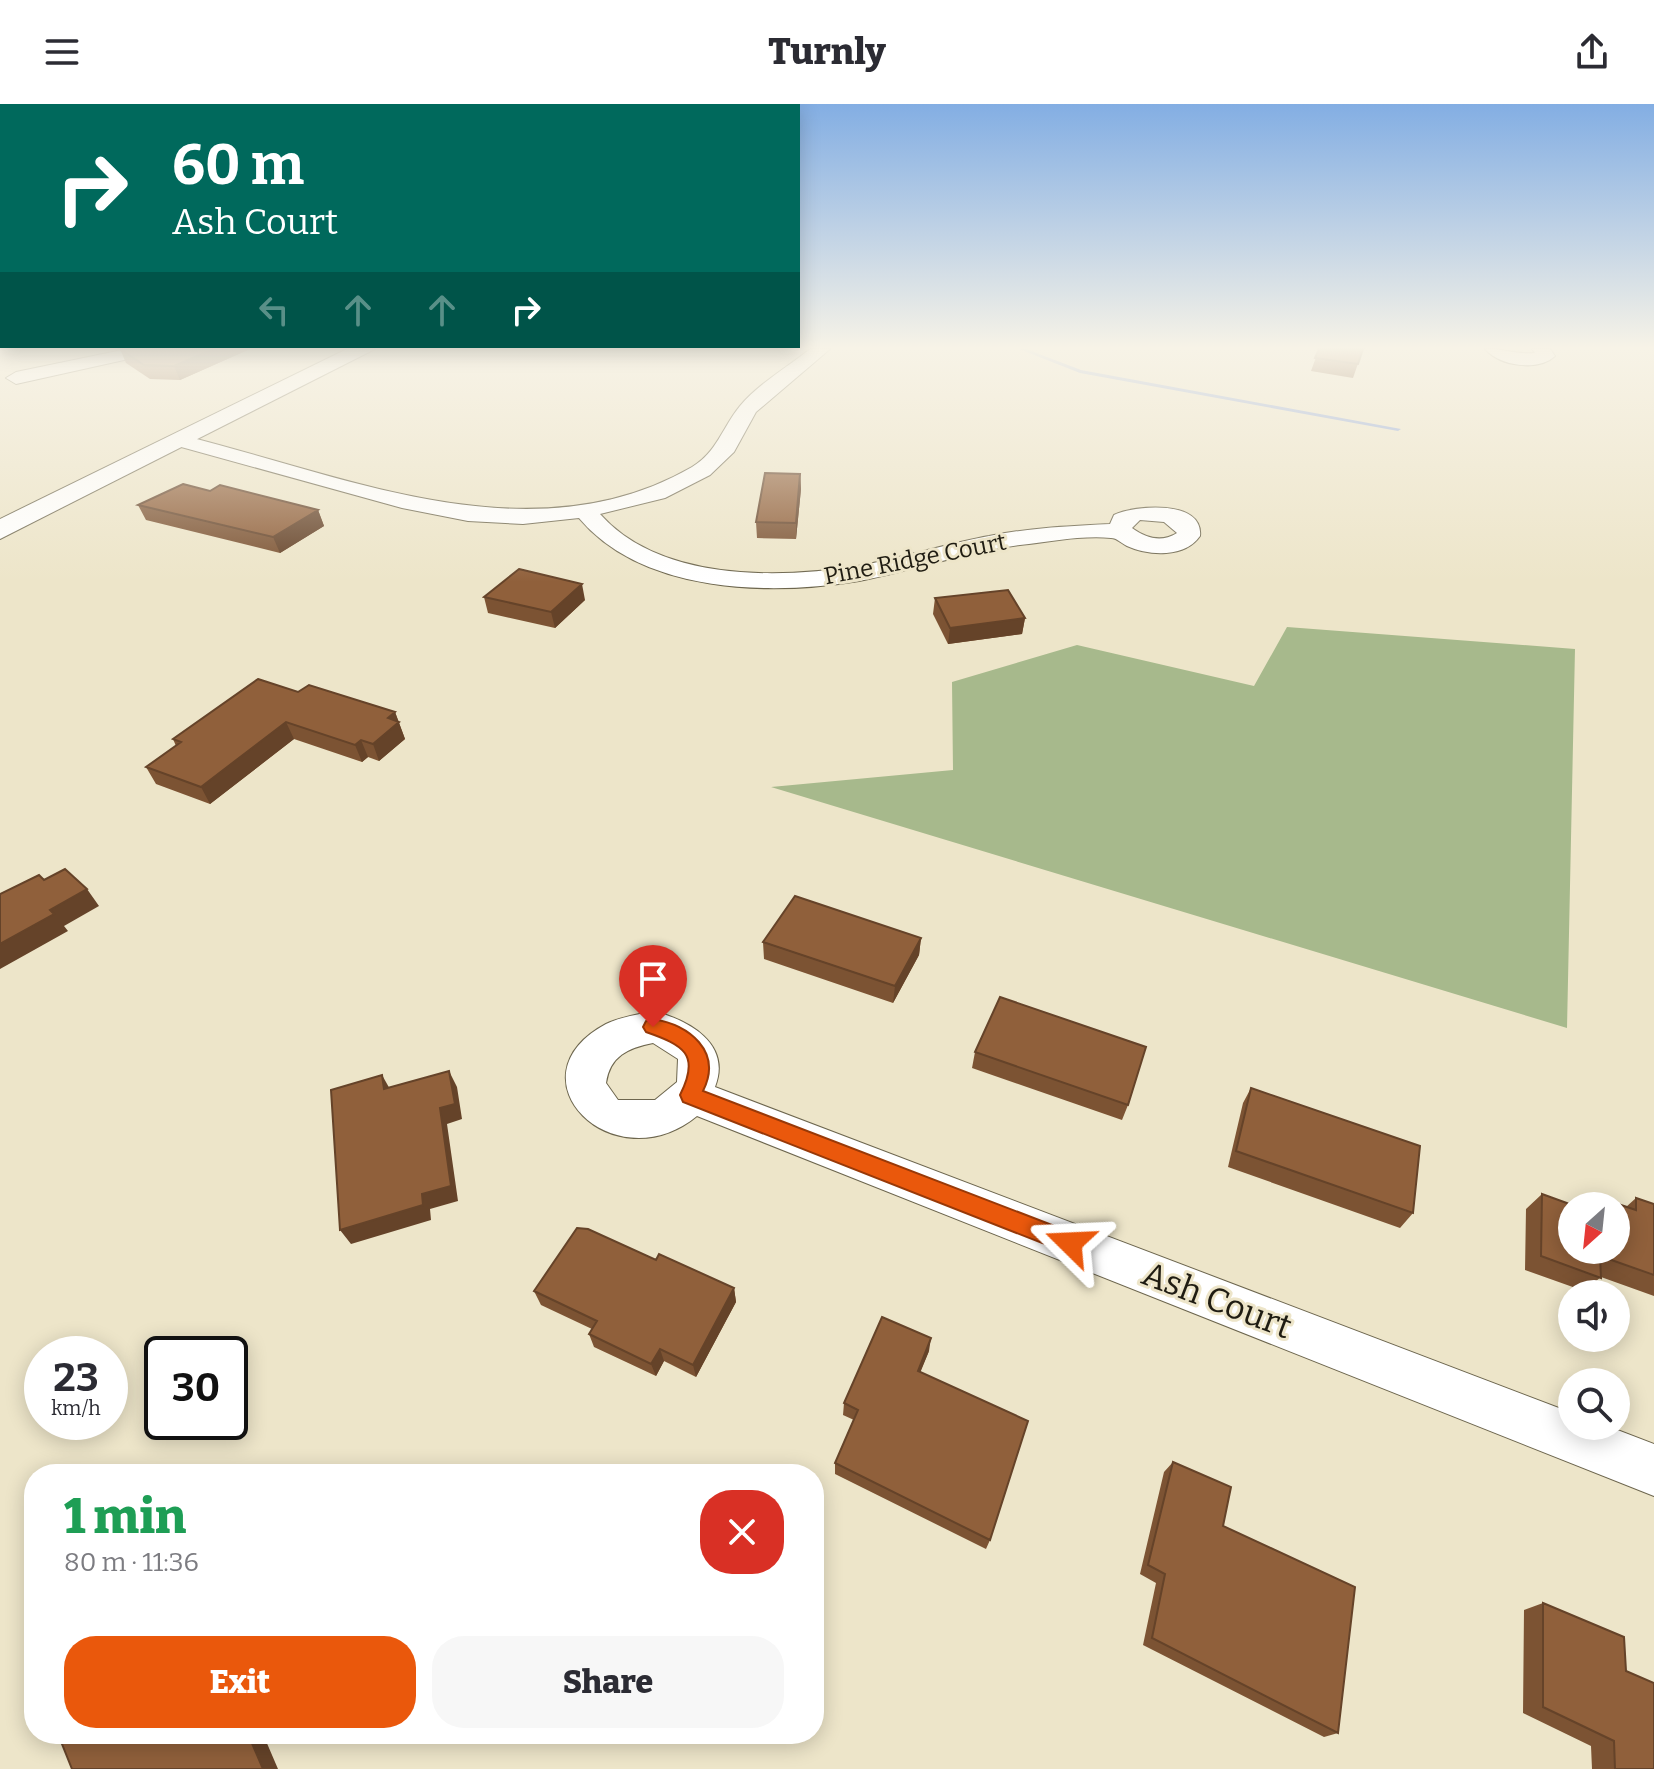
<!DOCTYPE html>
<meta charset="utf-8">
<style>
:root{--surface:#fff;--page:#f7f7f7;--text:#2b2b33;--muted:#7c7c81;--accent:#ea580c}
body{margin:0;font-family:Bitter,serif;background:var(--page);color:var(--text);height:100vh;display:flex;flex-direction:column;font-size:30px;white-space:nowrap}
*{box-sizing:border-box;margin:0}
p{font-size:26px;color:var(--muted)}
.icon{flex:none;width:44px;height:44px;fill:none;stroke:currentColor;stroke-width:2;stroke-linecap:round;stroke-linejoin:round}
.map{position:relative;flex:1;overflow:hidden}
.details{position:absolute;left:24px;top:1360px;width:800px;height:280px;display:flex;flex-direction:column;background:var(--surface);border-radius:32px;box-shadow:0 4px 20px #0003}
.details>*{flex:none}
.banner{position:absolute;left:0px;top:0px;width:800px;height:244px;box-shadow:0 4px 20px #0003;background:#00695c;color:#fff;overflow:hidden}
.needle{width:52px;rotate:207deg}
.tools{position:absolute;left:1558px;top:1088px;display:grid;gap:16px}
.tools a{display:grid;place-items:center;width:72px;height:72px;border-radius:50%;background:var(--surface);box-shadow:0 4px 20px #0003;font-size:40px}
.speed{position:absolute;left:24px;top:1232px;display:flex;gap:16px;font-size:40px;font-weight:700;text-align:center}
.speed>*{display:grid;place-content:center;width:104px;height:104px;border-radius:50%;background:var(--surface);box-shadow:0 4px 20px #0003;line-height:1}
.speed small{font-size:20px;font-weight:400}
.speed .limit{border:4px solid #111;border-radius:12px;background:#fff;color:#111}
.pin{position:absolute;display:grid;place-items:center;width:68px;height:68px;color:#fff;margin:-82px -34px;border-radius:50% 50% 50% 0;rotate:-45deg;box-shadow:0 0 8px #0007}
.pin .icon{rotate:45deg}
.me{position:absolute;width:88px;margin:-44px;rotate:291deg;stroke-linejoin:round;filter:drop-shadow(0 0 6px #0008)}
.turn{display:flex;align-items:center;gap:28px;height:168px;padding:0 40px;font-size:36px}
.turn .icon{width:104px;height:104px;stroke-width:2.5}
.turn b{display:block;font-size:56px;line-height:68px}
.lanes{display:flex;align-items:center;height:76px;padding:0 40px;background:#0003;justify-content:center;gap:40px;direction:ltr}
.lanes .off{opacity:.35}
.round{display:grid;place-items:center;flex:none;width:84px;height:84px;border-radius:32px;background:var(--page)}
.overview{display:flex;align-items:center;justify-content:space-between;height:136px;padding:0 40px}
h1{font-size:48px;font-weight:800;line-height:60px;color:#1e9e55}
.primary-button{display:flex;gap:16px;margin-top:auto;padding:16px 40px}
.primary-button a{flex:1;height:92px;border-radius:32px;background:var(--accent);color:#fff;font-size:32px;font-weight:800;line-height:92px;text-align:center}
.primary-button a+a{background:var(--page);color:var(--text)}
header{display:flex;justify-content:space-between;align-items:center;height:104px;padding:0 40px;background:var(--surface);font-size:36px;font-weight:800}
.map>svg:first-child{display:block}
.green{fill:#a7b98c}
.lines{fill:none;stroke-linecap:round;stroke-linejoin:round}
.stream{fill:#8da6db;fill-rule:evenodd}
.minor-casing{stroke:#6d664e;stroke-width:2}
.tertiary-casing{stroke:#6d664e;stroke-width:2}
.minor{fill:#fff;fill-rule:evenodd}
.tertiary{fill:#fff;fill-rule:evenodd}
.wall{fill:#7c5333}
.shaded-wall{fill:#654329}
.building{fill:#90603b;stroke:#654329;stroke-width:2}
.route{fill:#ea580c;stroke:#983908;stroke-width:2}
.labels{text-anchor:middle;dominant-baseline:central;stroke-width:6;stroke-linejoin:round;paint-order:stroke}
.far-street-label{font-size:24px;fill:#1f1c12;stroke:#ede5c9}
.near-street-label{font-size:34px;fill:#1f1c12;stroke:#ede5c9}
</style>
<header><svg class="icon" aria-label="menu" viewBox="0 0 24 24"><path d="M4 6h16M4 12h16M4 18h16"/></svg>Turnly<svg class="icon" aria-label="share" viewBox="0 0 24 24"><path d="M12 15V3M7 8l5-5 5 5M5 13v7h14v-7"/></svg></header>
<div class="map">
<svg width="1654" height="1665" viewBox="0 0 1654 1665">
<rect width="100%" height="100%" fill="#ede5c9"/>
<path class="green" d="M1287,523L1575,545L1567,924L771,683L953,666L952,578L1077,541L1254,582Z"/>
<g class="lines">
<path class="stream" d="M1019,245H1026L1081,266L1401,325L1398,327L1080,269Z"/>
<defs>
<path id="minor" d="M127,245H160L151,250L16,280L6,274L16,268Z
M810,245H830L756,308L734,348L710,371L665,394L600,410C659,477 777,475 858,462C902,454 945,440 989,432C1028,424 1069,422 1110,420L1114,411C1134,401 1204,395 1200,432C1185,454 1149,452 1127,442C1121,439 1117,434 1111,434C1083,431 1048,438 1020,441C965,448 913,467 859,477C769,492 642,489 579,414L523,420L468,417L402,404L174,341L171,337L181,331C344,371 531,456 692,363C717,348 722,324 740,302C758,280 788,263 810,245ZM1140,416L1164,418L1177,429C1161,439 1146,434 1132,424Z
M1485,245C1502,244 1518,251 1535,249L1532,245H1550L1555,252C1538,268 1500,262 1485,245Z
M653,907C688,916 732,939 715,983L1572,1309V1322H1607L1654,1340V1392L697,1012C614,1080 506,974 606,920C620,913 637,911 653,907ZM653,939L678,955L677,978L655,996H618L606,979C610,952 628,944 653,939Z"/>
<path id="tertiary" d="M347,245H375L0,435V415Z"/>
</defs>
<use href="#minor" class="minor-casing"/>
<use href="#tertiary" class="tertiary-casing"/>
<use href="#minor" class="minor"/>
<use href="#tertiary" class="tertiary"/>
</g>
<path class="wall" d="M120,245H250L180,276L150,275L126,259Z
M1319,245H1363L1353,274L1311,267Z
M800,370L801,385L796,435L757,434L756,418Z
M210,387L318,406L324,422L280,449L146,416L138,401Z
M484,493L585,496L555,524L488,509Z
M935,494L1025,514L1022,530L948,540L933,510Z
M298,588L395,608L405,635L379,657L368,653L362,658L294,635L210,700L156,680L146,663L176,642L173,635Z
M921,834L919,851L893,899L764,855L763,838Z
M975,948L1128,1001L1122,1016L972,964Z
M1251,984L1413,1109L1400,1124L1228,1063L1243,999Z
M1542,1090L1572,1146L1616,1102H1579L1591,1091L1626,1103L1636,1094L1654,1100V1192L1601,1173L1584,1187L1525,1166L1526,1105Z
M656,1156L734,1184L736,1198L696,1273L664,1257L656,1272L594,1243L589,1230L592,1225L541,1201L534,1187Z
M929,1247L920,1268L990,1436L986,1445L835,1370V1359L854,1316L843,1311L844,1299Z
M1173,1358L1223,1422L1338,1629L1324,1633L1143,1541L1156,1479L1140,1470L1164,1368Z
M1543,1499L1626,1567L1654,1665H1592L1591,1642L1523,1609L1524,1506Z"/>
<path class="shaded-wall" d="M214,245H250L180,276L174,262Z
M800,370L801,385L796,435V419Z
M318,406L324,422L280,449L273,433Z
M582,480L585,496L555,524L551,508Z
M1025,514L1022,530L948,540L950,524Z
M395,608L405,635L379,657L373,640L388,614Z
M286,618L294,635L210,700L201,683Z
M361,636L368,653L362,658L355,641Z
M87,785L99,802L64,822L68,827L0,865V840L50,806Z
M921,834L919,851L893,899L895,882Z
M449,967L457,983L462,1015L447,1020L458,1097L430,1105L431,1116L351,1140L340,1126L422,1090L440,1004Z
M382,971L391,987L384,985Z
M734,1184L736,1198L696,1273L693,1261Z
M931,1234L929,1247L916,1279L918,1267Z
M660,1245L664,1257L656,1272L651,1260Z
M248,1630H263L278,1665H263Z"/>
<path class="building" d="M120,245H214L174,262L144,261Z
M1319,245H1363L1358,260L1315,254Z
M765,369L800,370L796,419L756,418Z
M183,380L210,387L220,381L318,406L273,433L138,401Z
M519,465L582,480L551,508L484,493Z
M1008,486L1025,514L950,524L935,494Z
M258,575L298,588L309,581L395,608L388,614L399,618L373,640L361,636L355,641L286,618L201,683L146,663L181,638L173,635Z
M65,765L87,785L50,806L54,810L0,840V790L39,771L44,776Z
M795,792L921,834L895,882L763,838Z
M1000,893L1146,943L1128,1001L975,948Z
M449,967L455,1000L440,1004L451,1082L422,1090L423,1101L340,1126L331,986L382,971L384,985Z
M1251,984L1420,1042L1413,1109L1236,1047Z
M1542,1090L1575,1102H1572V1146H1616V1102H1592L1591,1091L1636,1106V1094L1654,1100V1171L1600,1152L1601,1174L1541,1152Z
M577,1124L588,1125L656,1156L659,1150L734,1184L693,1261L660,1245L651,1260L589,1230L597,1217L534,1187Z
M882,1213L931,1234L918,1267L1028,1317L990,1436L835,1359L858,1306L844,1299Z
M1173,1358L1231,1383L1223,1422L1355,1483L1338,1629L1152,1534L1165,1470L1148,1461Z
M1543,1499L1624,1533L1626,1567L1654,1579V1665H1615L1614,1637L1543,1603Z
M58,1630H248L263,1665H72Z"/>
<linearGradient id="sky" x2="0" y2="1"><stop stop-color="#83aee3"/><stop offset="0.51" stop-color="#f7f3e7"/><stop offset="1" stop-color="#f7f3e7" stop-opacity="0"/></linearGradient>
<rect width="1654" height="478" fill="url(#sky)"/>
<path class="route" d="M653,915C689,921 723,947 703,987L1078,1131L1081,1139L1078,1146L1070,1150L683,998L680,991C701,950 683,941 646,928L643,923L646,917Z"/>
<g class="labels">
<g class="far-street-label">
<text transform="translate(915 455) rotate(-11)">Pine Ridge Court</text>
</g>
<g class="near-street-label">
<text transform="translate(1217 1196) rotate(21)">Ash Court</text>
</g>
</g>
</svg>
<div class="tools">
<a><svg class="needle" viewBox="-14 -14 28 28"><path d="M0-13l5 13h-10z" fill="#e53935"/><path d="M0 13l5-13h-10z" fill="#7c7c81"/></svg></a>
<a><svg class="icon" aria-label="sound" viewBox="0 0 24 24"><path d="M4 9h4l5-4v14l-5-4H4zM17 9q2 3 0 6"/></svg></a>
<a><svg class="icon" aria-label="search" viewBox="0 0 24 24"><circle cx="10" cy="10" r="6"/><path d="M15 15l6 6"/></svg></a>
</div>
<div class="speed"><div>23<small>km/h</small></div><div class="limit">30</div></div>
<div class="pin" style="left:653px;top:923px;background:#d93025"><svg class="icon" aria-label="arrive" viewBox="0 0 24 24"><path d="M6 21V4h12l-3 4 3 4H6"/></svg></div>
<svg class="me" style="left:1070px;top:1139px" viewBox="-20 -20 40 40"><path d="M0-17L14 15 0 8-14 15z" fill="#ea580c" stroke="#fff" stroke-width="4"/></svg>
<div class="banner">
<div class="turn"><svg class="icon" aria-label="right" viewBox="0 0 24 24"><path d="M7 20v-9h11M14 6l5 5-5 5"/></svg><div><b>60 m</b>Ash Court</div></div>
<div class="lanes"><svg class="icon off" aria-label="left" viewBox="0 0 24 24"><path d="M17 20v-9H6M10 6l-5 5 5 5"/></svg><svg class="icon off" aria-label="ahead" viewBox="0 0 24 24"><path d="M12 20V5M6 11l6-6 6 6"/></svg><svg class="icon off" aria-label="ahead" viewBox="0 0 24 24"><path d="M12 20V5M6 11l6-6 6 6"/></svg><svg class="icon" aria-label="right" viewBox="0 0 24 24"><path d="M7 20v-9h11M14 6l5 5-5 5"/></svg></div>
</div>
<section class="details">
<div class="overview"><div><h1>1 min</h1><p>80 m · 11:36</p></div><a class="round" style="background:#d93025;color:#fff"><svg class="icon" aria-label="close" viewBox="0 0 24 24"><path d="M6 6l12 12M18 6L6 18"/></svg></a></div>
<div class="primary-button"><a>Exit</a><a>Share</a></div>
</section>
</div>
